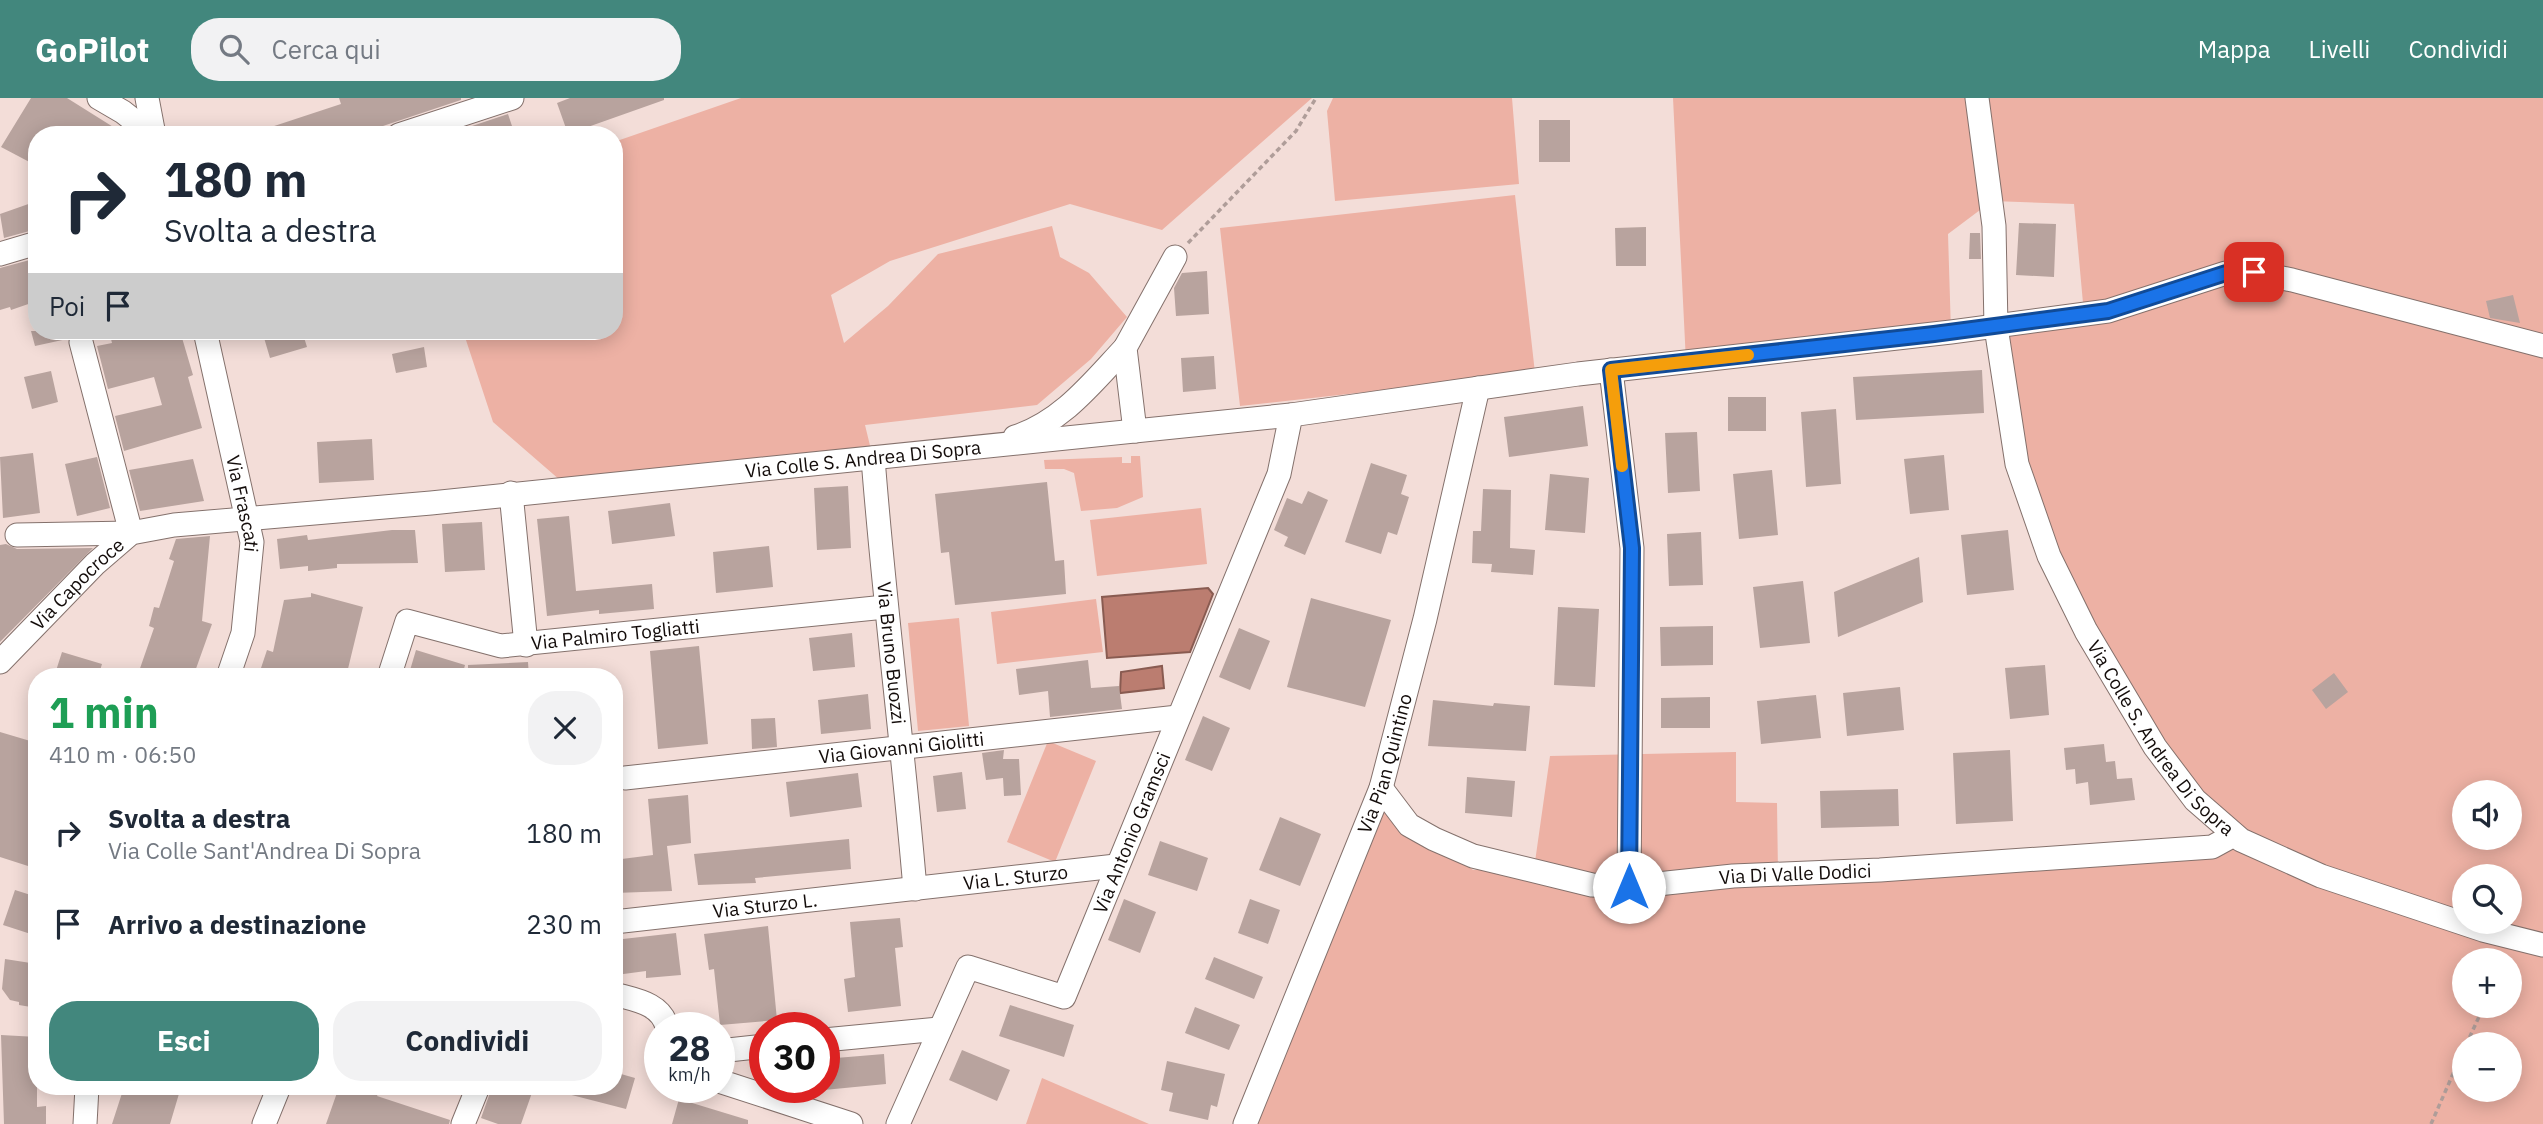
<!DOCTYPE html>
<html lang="it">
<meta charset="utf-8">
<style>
:root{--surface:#fff;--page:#f2f2f3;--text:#1f2937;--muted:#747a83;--accent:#42877d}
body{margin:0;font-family:"IBM Plex Sans",sans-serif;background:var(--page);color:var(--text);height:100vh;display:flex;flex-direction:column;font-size:26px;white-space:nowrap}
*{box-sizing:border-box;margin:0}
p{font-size:23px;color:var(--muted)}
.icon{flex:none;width:38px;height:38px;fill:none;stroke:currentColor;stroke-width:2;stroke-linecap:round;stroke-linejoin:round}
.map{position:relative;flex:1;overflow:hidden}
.sheet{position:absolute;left:28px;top:570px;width:595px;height:427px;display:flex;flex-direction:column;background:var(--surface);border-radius:28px;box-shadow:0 4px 18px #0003}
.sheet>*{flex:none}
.top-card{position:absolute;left:28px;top:28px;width:595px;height:214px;border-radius:28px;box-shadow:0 4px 18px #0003;background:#fff;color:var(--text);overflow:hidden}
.controls{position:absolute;left:2452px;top:682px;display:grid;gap:14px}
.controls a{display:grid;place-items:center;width:70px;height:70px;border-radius:50%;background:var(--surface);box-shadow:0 4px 18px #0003;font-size:35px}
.speed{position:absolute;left:644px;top:914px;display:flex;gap:14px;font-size:35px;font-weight:700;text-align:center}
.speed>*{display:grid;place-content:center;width:91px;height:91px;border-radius:50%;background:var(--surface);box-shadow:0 4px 18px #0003;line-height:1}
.speed small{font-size:18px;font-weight:400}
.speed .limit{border:10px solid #d22;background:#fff;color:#111}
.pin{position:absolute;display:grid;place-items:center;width:60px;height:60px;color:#fff;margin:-30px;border-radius:14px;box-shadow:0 4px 10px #0006}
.me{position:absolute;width:77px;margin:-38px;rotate:0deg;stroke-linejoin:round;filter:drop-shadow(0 0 5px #0008)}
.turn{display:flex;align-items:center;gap:24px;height:147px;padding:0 21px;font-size:32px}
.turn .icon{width:91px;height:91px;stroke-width:2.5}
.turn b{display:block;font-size:49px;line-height:60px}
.then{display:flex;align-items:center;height:66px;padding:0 21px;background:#0003;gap:14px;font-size:26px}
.round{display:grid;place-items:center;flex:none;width:74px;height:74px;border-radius:28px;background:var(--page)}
.head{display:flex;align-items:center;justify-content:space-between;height:119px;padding:0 21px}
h1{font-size:42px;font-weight:700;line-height:52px;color:#1e9e55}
.button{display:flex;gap:14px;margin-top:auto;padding:14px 21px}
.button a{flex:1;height:80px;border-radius:28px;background:var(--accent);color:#fff;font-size:28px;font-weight:700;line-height:80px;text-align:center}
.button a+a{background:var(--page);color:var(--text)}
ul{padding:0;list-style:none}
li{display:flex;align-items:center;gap:21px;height:91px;padding:0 21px}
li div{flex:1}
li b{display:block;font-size:26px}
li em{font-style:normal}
header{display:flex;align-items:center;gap:42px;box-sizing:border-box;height:98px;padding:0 35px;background:var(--accent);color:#fff}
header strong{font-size:33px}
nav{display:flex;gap:38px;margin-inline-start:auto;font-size:24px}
.search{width:490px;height:63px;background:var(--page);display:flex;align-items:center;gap:18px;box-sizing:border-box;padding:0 24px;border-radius:28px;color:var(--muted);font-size:26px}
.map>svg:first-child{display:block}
.green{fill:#edb1a4;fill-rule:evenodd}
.water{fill:#bb7d70;stroke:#895b51;stroke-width:2}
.building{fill:#b8a39e}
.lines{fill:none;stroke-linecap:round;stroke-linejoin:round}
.minor-casing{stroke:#84716c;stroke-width:25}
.path{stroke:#af9d99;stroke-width:3.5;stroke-dasharray:5 3.5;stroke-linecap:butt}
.minor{stroke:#fff;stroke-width:23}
.route-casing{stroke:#114b97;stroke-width:18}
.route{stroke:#1a73e8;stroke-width:12}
.slow{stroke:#f59e0b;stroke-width:12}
.labels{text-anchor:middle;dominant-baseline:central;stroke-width:5;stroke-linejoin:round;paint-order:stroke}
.street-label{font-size:19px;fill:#130c0a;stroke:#f3ddd8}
</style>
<header>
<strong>GoPilot</strong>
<div class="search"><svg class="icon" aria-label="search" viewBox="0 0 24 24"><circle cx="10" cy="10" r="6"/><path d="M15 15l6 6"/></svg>Cerca qui</div>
<nav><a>Mappa</a><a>Livelli</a><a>Condividi</a></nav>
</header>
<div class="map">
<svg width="2543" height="1026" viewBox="0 0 2543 1026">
<rect width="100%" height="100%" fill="#f3ddd8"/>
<path class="green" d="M741,0H1312L1162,132L1070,106L890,163L831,197L844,245L888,208L938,156L1052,128L1060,159L1089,175L1127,219L1091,261L1037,307L865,327L873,360L568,389L493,324L463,233H614V44Z
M1333,0H1512L1519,86L1335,103L1327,13Z
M1673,0H2543V1026H1245L1381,690L1434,741L1473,772L1534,771L1550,658L1736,654V704L1777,705L1778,776L2225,745L2049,458L1996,229L2084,216L2074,106L1992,103L1948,136L1951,234L1686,264ZM2464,695H2510V740H2464ZM2464,779H2510V824H2464ZM2464,863H2510V908H2464ZM2464,947H2510V992H2464Z
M1515,97L1535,275L1240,308L1220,130Z
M1131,358H1140L1143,399L1117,410L1081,413L1074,375L1064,371H1045L1044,362L1122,359V365H1131Z
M1201,410L1207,466L1097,478L1090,422Z
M1096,501L1103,554L997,566L991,514Z
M959,520L969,628L918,633L908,525Z
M1048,643L1096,663L1055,764L1007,744Z
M1042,980L1149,1026H1026Z"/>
<path class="water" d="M1208,490L1213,496L1190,554L1107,560L1102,499Z
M1162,568L1164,590L1120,595L1121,574Z"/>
<path class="building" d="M31,0H67L126,37H37V68L1,49Z
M339,0H461V2L356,37H256V34L341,6Z
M570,0H664V2L568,36L557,5Z
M508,16L515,37H445Z
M1539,22H1570V64H1539Z
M37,103V131L4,140L0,116Z
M2019,125L2056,126L2054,179L2016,177Z
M1646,129V168H1616L1615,130Z
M1970,135H1980L1981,161H1969Z
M37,160V203L11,212L10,209L0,212V170Z
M1207,173L1209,216L1176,218L1174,190L1182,175Z
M2513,197L2520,225L2490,220L2486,203Z
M31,233H73L67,241L35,248Z
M109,233H180L193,277L188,279L202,330L124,353L115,318L162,307L154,279L108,291L97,248L112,245Z
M262,233H302L307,249L270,260Z
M424,249L427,269L396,275L392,256Z
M1214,258L1216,291L1183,294L1181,260Z
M1982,272L1984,315L1856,322L1853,279Z
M51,273L58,304L32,311L24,279Z
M1728,299H1766V333H1728Z
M1583,308L1588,348L1509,359L1504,319Z
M1836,311L1841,386L1806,389L1801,314Z
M1697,334L1700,393L1668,395L1665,335Z
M372,341L374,382L319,385L317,344Z
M33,355L40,415L3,420L0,359Z
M1944,357L1949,412L1910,416L1904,361Z
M97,359L110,410L77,418L65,366Z
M193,361L204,403L140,413L129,372Z
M1371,365L1407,377L1401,396L1409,399L1397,437L1388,434L1381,456L1345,444Z
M1772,372L1778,437L1739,441L1733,376Z
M1550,376L1589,380L1585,435L1545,432Z
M1047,384L1055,463L1064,462L1066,496L955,507L949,454L941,455L935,396Z
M848,388L851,450L817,452L814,390Z
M1483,391L1511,392L1510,450L1535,452L1533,477L1491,474L1492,466L1472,465L1473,433H1481Z
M1308,393L1328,402L1305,457L1284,448L1288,439L1274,432L1287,400L1302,406Z
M670,405L675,438L612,446L608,413Z
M569,418L576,493L652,486L654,511L599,516V512L547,518L537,421Z
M482,424L485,472L445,474L442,426Z
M392,432H415L418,465L337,466V470L308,473V468L280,471L277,441L307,437L308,442Z
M2008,432L2014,492L1967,497L1961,437Z
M1701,434L1703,487L1669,488L1667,436Z
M210,438L202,523L212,526L193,579H137L154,530L149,528L154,509L159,510L174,463L169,461L176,441Z
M6,446L17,451L93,450L0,544V447Z
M769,448L773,489L716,495L713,454Z
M1919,459L1923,504L1838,539L1834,494Z
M1803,483L1810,545L1760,550L1753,489Z
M311,495L363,509L346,579H258L267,552L273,554L284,502L311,499Z
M1311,500L1391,522L1365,609L1287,589Z
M1558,509L1599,511L1595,589L1554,587Z
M1713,528V567L1661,568L1660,529Z
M1239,530L1270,543L1250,592L1219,579Z
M852,535L855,569L813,573L809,540Z
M699,548L708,646L658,651L650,553Z
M416,552L465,567L462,579H408Z
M62,554L102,566L98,579H54Z
M1088,562L1091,590L1119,588L1122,611L1050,619L1048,593L1019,597L1016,571Z
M528,564L529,579H468V567Z
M2045,567L2049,617L2010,621L2005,570Z
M2334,575L2348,594L2326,611L2312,592Z
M1900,589L1904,632L1847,638L1843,595Z
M868,596L871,631L821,636L818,602Z
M1816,597L1821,640L1761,646L1757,603Z
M1710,599V630H1661V600Z
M1433,602L1493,608L1494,605L1530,608L1526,653L1428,648Z
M1203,618L1230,630L1212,673L1185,662Z
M775,620L777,649L752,651L751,621Z
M0,634L37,645V738L28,768L0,759Z
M2104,646L2106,664L2115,663L2117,681L2132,680L2135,702L2090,707L2088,684L2076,686L2075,671L2066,672L2064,650Z
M1004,652L1003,661H1019L1021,697L1004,698L1003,680L986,682L982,655Z
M2010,652L2013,723L1956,726L1953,655Z
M962,674L966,711L937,714L933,678Z
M858,675L862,709L790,719L786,684Z
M1467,679L1515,683L1512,719L1465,715Z
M1898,691L1899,728L1821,730L1820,693Z
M688,697L691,745L667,748L672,793L614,795V762L653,757L648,701Z
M1280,719L1321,736L1300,788L1259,772Z
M849,741L851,771L755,780L756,785L698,787L694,756Z
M1160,743L1208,760L1197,793L1148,777Z
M15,792L37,799V838L3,827Z
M1124,801L1156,814L1140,855L1108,842Z
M1250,801L1280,812L1268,846L1238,835Z
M900,820L903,849L895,850L901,908L848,914L844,881L855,879L850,824Z
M768,828L777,922L720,927L714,871L709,872L704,836Z
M676,835L681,877L646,880V873L616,877L614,842Z
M1214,859L1263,879L1254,901L1205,881Z
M5,861L37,866V910L19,907V904L10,902L2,891Z
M1010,907L1074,927L1064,959L999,938Z
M1195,909L1240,927L1229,952L1185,935Z
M1,937L37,939V1009L46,1008V1026H4Z
M962,952L1010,972L997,1003L949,982Z
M884,956L886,986L824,992V961Z
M1167,963L1225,976L1217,1009L1211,1007L1208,1022L1169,1013L1173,995L1161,992Z
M614,974L635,980L626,1011L560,994L561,989H614Z
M124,989H181L170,1026H112Z
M339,989H363L379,994L377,998L450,1022L449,1026H326Z
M492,989H534L521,1026H498L481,1020Z
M679,1001L748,1022V1026H672Z"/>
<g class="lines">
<defs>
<g id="minor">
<path d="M99,0L123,14L147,33"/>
<path d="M147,0L154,37"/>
<path id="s1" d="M1977,0L1994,128L1996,229L2017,366L2049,458L2086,533L2155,649L2195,702L2241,742L2321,778L2483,832L2543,847"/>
<path d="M399,37L512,0"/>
<path d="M0,156L37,145"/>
<path id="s2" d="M205,233L252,444L243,535L228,579"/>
<path d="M81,244L131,435"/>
<path d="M1611,272L1632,450L1629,789"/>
<path d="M1135,333L1125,250L1175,159"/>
<path d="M1015,339C1062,324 1092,285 1125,250"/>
<path id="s3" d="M873,360C884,504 903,647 915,791"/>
<path d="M511,395L526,547"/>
<path d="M17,437L131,435"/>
<path id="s4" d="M0,564L95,466L131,435L174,427L431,405L1291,317L1578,276L1951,234L2108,213L2226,175L2254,174L2292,182L2543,248"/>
<path id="s5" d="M389,579L407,523L501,548L885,509"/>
<path id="s6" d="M625,680L1178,619"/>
<path id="s7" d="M1381,690L1409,727L1434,741L1473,758L1592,787L1629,789L1733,778L1880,772L2212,749L2234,737"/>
<path id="s8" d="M614,824L1116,768"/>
<path d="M614,896C635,902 661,905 667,929"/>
<path d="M824,942L939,931"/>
<path d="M719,953L765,948"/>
<path d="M719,983L851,1026"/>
<path d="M85,1026L87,989"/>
<path d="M264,1026L279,989"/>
<path d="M463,1026L478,989"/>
<path id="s9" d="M898,1026L968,869L1064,899L1279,376L1291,317"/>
<path id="s10" d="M1245,1026L1381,690L1425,521L1478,290"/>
</g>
</defs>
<use href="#minor" class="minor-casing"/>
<path class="path" d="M1188,145L1296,33L1316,0
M2466,947L2484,908
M2431,1026L2464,951"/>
<use href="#minor" class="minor"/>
</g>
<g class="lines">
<defs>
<path id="route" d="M1629,789L1632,450L1611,272L1934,236L2108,213L2226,175L2254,174"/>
</defs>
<use href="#route" class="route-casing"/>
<use href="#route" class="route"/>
<path class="slow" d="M1622,368L1611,272L1748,257"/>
</g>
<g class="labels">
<g class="street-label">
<text stroke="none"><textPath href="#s4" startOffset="920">Via Colle S. Andrea Di Sopra</textPath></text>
<text stroke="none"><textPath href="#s2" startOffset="177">Via Frascati</textPath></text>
<text stroke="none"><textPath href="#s4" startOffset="110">Via Capocroce</textPath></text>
<text stroke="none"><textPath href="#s5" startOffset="271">Via Palmiro Togliatti</textPath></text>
<text stroke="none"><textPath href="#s3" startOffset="196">Via Bruno Buozzi</textPath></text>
<text stroke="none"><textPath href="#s1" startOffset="681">Via Colle S. Andrea Di Sopra</textPath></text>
<text stroke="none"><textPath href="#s6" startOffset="278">Via Giovanni Giolitti</textPath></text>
<text stroke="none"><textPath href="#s10" startOffset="387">Via Pian Quintino</textPath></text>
<text stroke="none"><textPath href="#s9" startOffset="450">Via Antonio Gramsci</textPath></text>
<text stroke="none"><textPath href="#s7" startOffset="444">Via Di Valle Dodici</textPath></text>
<text stroke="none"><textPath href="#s8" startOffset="404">Via L. Sturzo</textPath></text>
<text stroke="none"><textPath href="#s8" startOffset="152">Via Sturzo L.</textPath></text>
</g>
</g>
</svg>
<div class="controls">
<a><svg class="icon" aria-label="sound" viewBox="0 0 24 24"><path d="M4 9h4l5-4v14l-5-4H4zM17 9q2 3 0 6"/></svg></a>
<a><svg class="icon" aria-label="search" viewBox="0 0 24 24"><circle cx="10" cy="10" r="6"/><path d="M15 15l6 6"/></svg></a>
<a>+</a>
<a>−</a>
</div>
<div class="speed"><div>28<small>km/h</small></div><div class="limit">30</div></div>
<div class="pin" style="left:2254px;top:174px;background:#d93025"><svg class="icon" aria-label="arrive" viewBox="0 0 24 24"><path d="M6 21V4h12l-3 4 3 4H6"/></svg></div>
<svg class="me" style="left:1629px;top:789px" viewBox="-20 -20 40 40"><circle r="19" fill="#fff"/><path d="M0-13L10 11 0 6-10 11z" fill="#1a73e8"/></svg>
<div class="top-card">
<div class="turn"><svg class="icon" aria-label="right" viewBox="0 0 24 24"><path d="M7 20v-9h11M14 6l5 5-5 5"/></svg><div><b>180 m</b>Svolta a destra</div></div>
<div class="then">Poi<svg class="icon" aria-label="arrive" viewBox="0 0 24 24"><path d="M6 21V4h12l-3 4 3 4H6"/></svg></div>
</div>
<section class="sheet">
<div class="head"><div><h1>1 min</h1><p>410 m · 06:50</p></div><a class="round"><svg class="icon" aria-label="close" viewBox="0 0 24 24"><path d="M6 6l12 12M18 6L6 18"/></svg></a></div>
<ul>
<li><svg class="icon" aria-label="right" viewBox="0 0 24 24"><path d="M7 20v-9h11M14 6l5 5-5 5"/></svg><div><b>Svolta a destra</b><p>Via Colle Sant'Andrea Di Sopra</p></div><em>180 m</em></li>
<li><svg class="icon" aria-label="arrive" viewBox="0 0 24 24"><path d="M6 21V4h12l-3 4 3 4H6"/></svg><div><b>Arrivo a destinazione</b></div><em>230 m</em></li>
</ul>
<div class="button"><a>Esci</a><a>Condividi</a></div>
</section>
</div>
